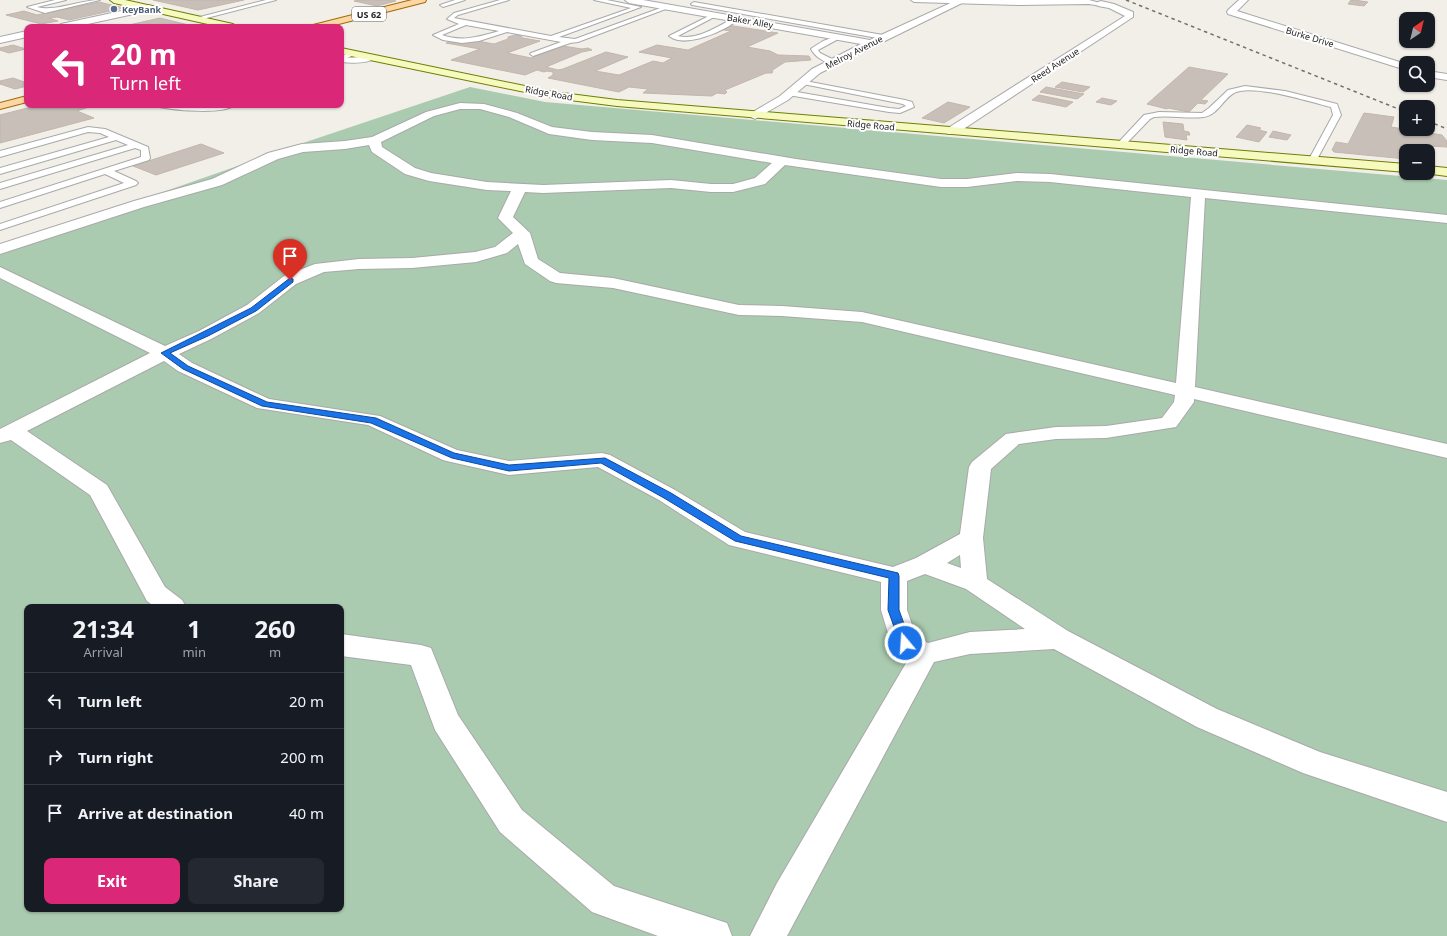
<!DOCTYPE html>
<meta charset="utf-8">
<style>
:root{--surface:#171b24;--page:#242831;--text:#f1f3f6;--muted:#9ea1a6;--line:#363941;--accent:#db2777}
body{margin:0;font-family:"Noto Sans",sans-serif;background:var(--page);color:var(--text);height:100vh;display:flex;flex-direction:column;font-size:15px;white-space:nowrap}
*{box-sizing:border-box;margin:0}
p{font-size:13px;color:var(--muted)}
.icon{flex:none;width:22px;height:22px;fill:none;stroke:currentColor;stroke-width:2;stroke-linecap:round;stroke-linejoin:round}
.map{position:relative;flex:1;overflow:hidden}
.panel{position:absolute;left:24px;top:604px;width:320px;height:308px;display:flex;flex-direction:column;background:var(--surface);border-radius:8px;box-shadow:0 1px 3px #0004}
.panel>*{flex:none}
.banner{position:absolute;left:24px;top:24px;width:320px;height:84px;border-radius:8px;box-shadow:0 1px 3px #0004;background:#db2777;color:#fff;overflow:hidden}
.needle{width:26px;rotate:35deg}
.buttons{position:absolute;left:1399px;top:12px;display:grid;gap:8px}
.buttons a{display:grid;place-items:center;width:36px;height:36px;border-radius:8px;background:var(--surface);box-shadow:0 1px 3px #0004;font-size:20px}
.pin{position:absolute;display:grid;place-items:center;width:34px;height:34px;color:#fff;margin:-41px -17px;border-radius:50% 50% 50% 0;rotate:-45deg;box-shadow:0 0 4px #0007}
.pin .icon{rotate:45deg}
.me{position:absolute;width:44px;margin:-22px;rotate:342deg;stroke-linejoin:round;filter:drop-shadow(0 0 3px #0008)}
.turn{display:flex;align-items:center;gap:14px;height:84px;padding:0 20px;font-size:18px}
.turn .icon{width:52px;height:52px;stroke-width:2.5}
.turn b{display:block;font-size:28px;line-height:34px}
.eta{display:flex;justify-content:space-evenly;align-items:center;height:68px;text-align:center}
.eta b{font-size:24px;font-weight:700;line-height:28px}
.action{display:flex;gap:8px;margin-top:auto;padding:8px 20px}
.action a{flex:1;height:46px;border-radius:8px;background:var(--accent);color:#fff;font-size:16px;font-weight:700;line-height:46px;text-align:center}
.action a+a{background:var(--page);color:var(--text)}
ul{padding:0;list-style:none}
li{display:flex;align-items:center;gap:12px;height:56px;padding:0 20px;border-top:1px solid var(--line)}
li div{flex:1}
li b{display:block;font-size:15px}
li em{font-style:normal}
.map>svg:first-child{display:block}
.cemetery{fill:#aacbaf;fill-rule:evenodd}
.building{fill:#c7bfb8;stroke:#c4b6ab}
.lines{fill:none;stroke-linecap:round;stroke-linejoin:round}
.service-casing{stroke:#a9a9a9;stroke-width:2}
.minor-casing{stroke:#a9a9a9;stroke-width:2}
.secondary-casing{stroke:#707d05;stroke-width:2}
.primary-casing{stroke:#a06b00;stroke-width:2}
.service{fill:#fff;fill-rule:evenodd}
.minor{fill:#fff;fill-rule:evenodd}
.secondary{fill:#f7fabf;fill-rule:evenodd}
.primary{fill:#fcd6a4;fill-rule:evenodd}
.rail{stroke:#707070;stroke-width:1.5;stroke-dasharray:3.5 3.5;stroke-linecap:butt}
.route{fill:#1a73e8;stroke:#114b97}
.service-dot{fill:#5c6f8a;stroke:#fff;stroke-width:1.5}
.labels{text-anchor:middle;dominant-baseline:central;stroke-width:4;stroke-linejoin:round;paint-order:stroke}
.far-service-label{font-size:9px;font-weight:bold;fill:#4e5e75;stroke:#fff;text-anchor:start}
.shield{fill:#fff;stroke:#646464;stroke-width:1}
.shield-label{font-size:9px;font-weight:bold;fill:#222}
.far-street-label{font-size:9px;fill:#222;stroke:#fff}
</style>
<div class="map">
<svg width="1447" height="936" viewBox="0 0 1447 936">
<rect width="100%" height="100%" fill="#f2efe9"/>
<path class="cemetery" d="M470,87L545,102L1447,180V936H0V249L306,142ZM27,607H341V909H27Z"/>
<path class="building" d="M153,0H244L198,10Z
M359,0H390L396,1L377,6L354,1Z
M1351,0H1354L1368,2L1364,6L1348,4Z
M99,2L124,8L69,20L57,17L49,18L58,21L41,24L6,15L24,11L37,15Z
M160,18L197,27H120Z
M727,25L778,33L747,47L770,51L778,55L809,56L811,60L785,62L771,71H773L772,73H766L725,90L727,92L725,94L717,93L712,96L643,93L648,89L629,87L619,92L548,78L553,75V72L547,71L544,72L537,70L525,75L451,60L480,49L446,43L462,38L494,44L508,39V37L515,35L521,36L523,38L540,41L507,53L531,58L563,46L582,49L588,48L592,50L582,52L546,67L558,70L563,69L606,52L628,57L595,71L619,75L653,61L663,63L672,58L639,52L657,45L688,50L731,31L718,29Z
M13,45L26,49L9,53L0,50V48Z
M1189,67L1228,74L1201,100L1208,101L1205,104L1198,103L1189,112L1168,108L1167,109L1147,104Z
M13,78L27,83V86L15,89L0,84V81Z
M1062,82L1090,87L1083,92L1055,87Z
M1046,87L1084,94L1077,99L1040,92Z
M1039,95L1073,102L1066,107L1032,100Z
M1102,98L1117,101L1111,105L1096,102Z
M948,102L970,107L944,123L922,118Z
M39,105H95L77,111L94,118L0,143V115Z
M1364,113L1394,117L1391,127L1442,135L1447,141V147L1430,146L1429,149L1413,146L1411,151H1406V159L1334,152L1332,150L1336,142L1348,144Z
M1163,122L1183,124L1184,131L1189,132L1190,135H1186L1187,140L1165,137Z
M1247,125L1261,128L1259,130L1267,132L1259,142L1236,137Z
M1273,131L1291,135L1287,140L1269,137Z
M201,144L224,153L156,175L133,166Z"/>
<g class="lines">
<defs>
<path id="service" d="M55,0H66L37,7C56,12 80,0 100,0L45,13L27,7Z
M266,0H276L195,21L192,19Z
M455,0H465L443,7L440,5Z
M500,0H509L458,15L454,18L551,36L631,8L594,0H607L641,7L559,37L575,39L666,6L671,7L578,42L570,43L533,56L530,54L531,53L561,42L507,32L479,41L462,43L443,40L433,35L459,24L447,19L454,13ZM466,25L499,31C479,37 461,42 442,35Z
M911,0H1089L1104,4L1101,6L1089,4L1019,5L914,2Z
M694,2L883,35L886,37L883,39L692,5L691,4Z
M713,14L718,15L678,36C697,41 718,26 734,18L739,19C725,31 685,49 669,36Z
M837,36L842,37L818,50L820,53L836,61V63C827,65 815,57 811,49L812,48L823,41Z
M352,52L354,53V55L347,58L372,56L375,58C367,64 351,63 341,62L342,56Z
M800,80L905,100L912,102L914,107L900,113L889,112L788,95L787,93L791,91L889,108L899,109L906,106L903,104L803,84L799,82Z
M1245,86L1285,91L1337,104L1341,115L1315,163H1309L1308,161L1333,115L1331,107C1311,102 1251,83 1234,93C1223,99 1217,116 1203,117C1187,119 1170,115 1154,117L1150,119L1123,147H1117L1116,145L1144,115L1159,112L1202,113L1209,108L1228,90Z
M158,105H235C223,115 174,110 159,107Z
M88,127L105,129L148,147L150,158L149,160L114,171L136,181L138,183L136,185L0,230V224L124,183L105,174L0,208V202L141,157V150L135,148L0,189V183L128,145L116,140L0,174V168L109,137L100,133L88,132L0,157V151Z"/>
<path id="minor" d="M625,0H643L870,40L957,0H962L964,2L820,73L788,100L755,119L751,117L749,115L751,113L780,96L812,69L861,44L629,3Z
M1239,0H1248L1237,11L1406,64V70L1228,14L1227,12L1228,10Z
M1101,1L1114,4L1133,12V17L956,134H948L946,131L948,128L1125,16L1109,8L1098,6L1097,4L1098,2Z
M149,5L152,6L153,8L152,10L74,27H56L61,24Z
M27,31V37L0,43V37Z
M1428,71L1447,74V80L1428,77Z
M460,103L484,104L517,113L552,127L592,132L652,135L796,159L941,179H967L1017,173L1050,174L1447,215V223L1205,198L1195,387L1447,444V458L1194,399V402L1176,427L1106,438L1056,439L1019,444L991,469L983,538L987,579L1068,631L1217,709L1320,752L1447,792V822L1303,773L1197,727L1054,649L970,654L934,662L787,936H750L777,883L909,658L895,650L891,643L881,610V582L729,545L659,500L598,467L509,475L451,462L443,460L368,425L257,408L178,371L164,361L27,431L107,485L165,587L182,600L186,607H155L147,601L90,495L11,440L0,443V429L150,353L0,278V267L165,346L199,331L247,305L284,276L315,264L359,259L412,258L475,252L495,247L513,233L498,218L511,191L487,190L429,181L405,174L372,152L369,145L345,149L303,152L278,159L222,185L144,207L0,254V244L134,201L212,179L268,153L302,144L345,141L372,137L426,112ZM460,109H480L509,117L549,134L592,140L652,143L772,163L755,178L733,184H711L671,180L543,185L487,182L431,173L415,168L382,147L381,142L434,116ZM785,165L941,187H967L1017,181L1050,182L1191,197L1176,383L862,312L782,306L739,305L613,278L560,273L538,259L530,233L513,217L525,192L543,193L671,188L711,192H733L765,184ZM518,244L525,264L550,281L556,283L613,288L739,315L782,316L862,322L1175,395L1174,402L1162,418L1106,426L1056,427L1013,433L1006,434L972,462L969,467L960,534L916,558L893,567L745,532L675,490L610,455L602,453L509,461L457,450L380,416L269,399L192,363L179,354L211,339L259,313L296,284L324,272L359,269L412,268L476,262L507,253ZM960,555L961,568L947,563ZM925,574L966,589L1025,629L970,632L928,643L916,636L907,610V581Z
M341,634L421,645L431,648L458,715L522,810L614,886L727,923L732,936H658L592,912L500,832L435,730L411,665L341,656Z"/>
<path id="secondary" d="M110,0H125L233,24L238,27H221L114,3Z
M341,48L554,92L617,100L1406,164V172L617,106L554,98L341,54Z
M1428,166L1447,168V176L1424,173H1428Z"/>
<path id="primary" d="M412,0H426L425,2L327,27H311L313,25Z
M27,96V102L0,109V103Z"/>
</defs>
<use href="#service" class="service-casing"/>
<use href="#minor" class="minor-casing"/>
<use href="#secondary" class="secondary-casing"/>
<use href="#primary" class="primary-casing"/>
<use href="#service" class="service"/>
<use href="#minor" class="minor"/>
<use href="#secondary" class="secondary"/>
<use href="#primary" class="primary"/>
<path class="rail" d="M1126,0L1406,112
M1428,121L1447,129"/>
</g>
<path class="route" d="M290,278L293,279V282L256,311L208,336L170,353L188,366L267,402L376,418L454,453L509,465L605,458L671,493L741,536L898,573L899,576V610L911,643L909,646L905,648L901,646L888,610L889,578L735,541L664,498L601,463L509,471L452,458L371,423L262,406L183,369L161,353L251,308Z"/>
<circle class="service-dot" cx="114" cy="9" r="4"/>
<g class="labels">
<g class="far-service-label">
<text x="122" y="9">KeyBank</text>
</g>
<rect class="shield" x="352" y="7" width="34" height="14" rx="3"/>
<g class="shield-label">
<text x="369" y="14">US 62</text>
</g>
<g class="far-street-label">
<text transform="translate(750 21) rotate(10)">Baker Alley</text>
<text transform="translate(1310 37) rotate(17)">Burke Drive</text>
<text transform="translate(854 52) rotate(-27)">Melroy Avenue</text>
<text transform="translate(1055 65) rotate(-33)">Reed Avenue</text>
<text transform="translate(549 93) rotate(10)">Ridge Road</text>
<text transform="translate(871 125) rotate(5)">Ridge Road</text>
<text transform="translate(1194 151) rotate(5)">Ridge Road</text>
</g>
</g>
</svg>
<div class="buttons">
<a><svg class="needle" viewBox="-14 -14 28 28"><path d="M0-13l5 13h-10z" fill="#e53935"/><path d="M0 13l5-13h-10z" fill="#9ea1a6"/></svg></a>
<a><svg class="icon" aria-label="search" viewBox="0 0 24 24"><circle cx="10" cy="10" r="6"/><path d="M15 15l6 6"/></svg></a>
<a>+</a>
<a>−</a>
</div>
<div class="pin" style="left:290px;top:280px;background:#d93025"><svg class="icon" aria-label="arrive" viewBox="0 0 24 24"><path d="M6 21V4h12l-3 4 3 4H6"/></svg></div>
<svg class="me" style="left:905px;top:643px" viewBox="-20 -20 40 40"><circle r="17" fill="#1a73e8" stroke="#fff" stroke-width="3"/><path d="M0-11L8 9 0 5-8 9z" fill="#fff"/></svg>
<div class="banner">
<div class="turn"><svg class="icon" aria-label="left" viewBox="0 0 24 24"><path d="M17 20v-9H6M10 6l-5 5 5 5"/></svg><div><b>20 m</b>Turn left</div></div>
</div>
<section class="panel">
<div class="eta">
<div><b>21:34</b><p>Arrival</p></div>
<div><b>1</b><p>min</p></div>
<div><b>260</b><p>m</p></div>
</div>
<ul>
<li><svg class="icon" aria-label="left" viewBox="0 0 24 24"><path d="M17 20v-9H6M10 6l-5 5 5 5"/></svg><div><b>Turn left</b></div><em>20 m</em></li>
<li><svg class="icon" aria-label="right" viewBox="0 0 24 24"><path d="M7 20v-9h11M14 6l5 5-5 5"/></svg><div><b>Turn right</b></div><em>200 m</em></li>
<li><svg class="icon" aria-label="arrive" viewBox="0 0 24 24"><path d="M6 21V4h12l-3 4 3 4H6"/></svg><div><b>Arrive at destination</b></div><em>40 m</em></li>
</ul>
<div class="action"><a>Exit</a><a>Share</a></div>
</section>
</div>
